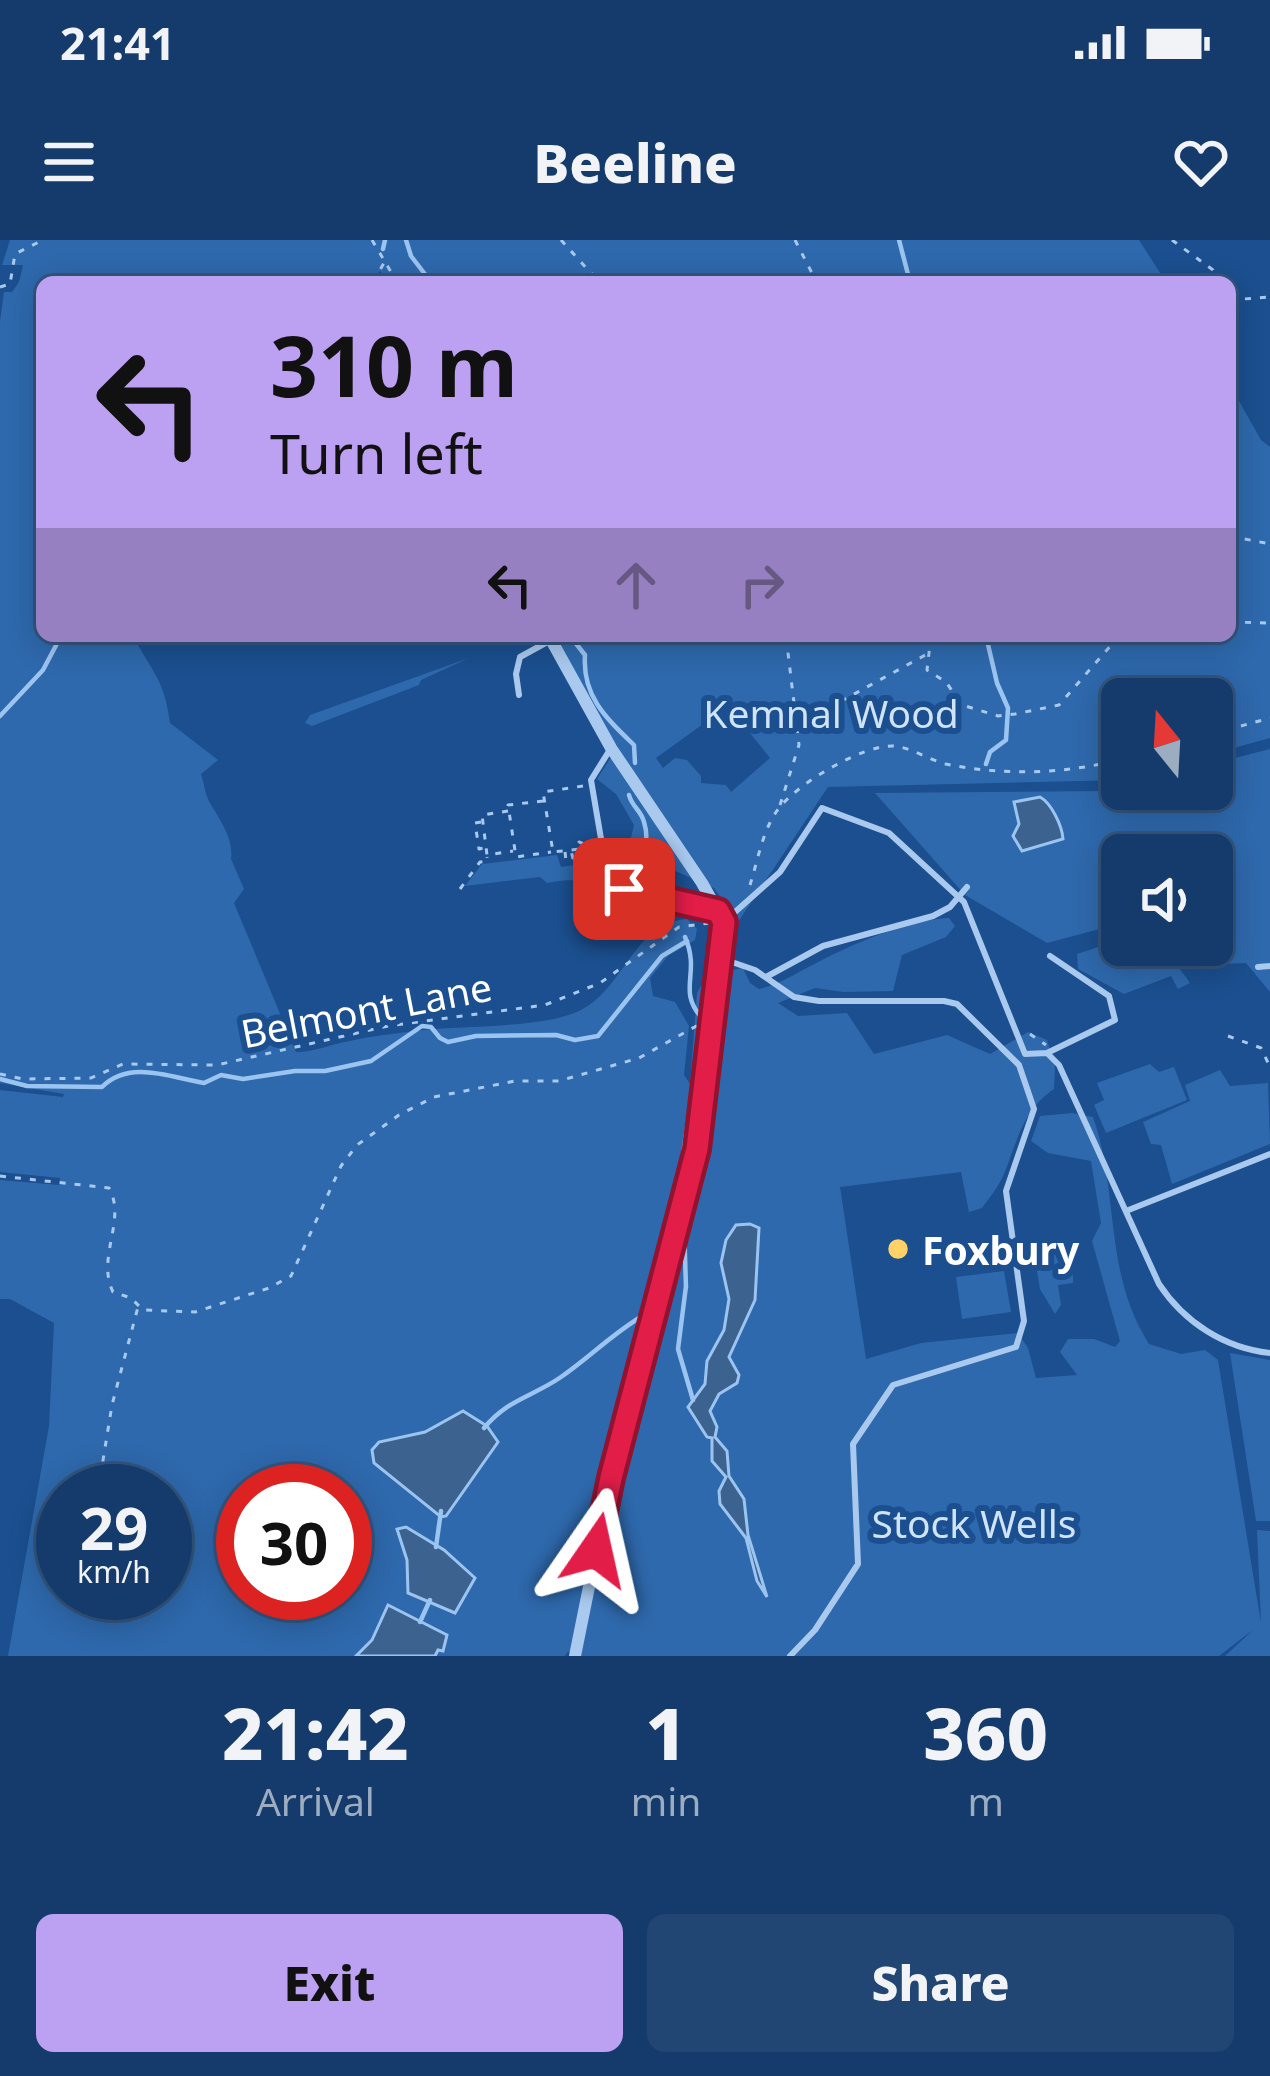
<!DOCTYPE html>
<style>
:root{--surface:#143b6b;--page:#214673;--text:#f1f3f6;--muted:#9dadc1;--line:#33557e;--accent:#bca0f2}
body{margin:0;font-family:"Noto Sans",sans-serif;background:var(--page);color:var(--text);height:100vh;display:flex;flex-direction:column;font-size:45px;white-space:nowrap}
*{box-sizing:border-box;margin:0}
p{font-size:39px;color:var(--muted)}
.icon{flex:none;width:66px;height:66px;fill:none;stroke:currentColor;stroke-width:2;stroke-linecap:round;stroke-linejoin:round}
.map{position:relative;height:1416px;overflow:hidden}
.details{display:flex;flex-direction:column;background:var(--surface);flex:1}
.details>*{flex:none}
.top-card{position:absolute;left:36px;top:36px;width:1200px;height:366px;border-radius:18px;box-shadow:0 6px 30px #0003,0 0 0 3px var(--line);background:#bca0f2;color:#111;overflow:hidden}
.needle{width:78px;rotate:342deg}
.fabs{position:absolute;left:1101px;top:438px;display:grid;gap:24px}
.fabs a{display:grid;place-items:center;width:132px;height:132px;border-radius:18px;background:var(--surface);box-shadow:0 6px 30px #0003,0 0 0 3px var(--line);font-size:60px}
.speed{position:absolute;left:36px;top:1224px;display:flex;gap:24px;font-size:60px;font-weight:700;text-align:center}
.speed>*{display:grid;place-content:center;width:156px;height:156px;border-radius:50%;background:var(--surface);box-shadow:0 6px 30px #0003,0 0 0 3px var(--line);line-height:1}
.speed small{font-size:30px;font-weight:400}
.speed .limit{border:18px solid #d22;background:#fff;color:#111}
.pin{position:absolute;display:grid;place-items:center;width:102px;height:102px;color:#fff;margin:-51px;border-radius:24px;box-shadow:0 6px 18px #0006}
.me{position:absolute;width:132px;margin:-66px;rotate:11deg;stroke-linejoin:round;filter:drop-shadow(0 0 9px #0008)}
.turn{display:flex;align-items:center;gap:42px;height:252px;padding:0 36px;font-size:54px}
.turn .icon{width:156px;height:156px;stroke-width:2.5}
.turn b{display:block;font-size:84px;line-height:102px}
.lanes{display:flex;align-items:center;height:114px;padding:0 36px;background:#0003;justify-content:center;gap:60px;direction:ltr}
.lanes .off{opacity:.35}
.eta{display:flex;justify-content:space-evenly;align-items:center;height:204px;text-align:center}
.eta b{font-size:72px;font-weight:800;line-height:84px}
.action{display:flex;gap:24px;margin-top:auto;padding:24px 36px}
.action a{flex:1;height:138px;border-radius:18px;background:var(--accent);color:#111;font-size:48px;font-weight:800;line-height:138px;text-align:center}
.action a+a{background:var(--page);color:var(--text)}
.status{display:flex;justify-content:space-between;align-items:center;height:84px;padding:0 60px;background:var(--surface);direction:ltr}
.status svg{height:33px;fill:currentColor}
header{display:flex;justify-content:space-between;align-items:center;height:156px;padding:0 36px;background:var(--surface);font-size:54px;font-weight:800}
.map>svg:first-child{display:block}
.green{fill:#2e69ad;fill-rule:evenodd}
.water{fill:#3c6290;stroke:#9cc4f0;stroke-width:3}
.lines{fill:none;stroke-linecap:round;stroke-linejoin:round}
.stream{stroke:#9cc4f0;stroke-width:4.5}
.path{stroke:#a9c9ee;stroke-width:3;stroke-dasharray:6 9;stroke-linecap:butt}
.service{stroke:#a9c9ee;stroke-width:6}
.minor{stroke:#a9c9ee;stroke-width:12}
.route-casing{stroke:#92132f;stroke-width:30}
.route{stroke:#e11d48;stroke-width:21}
.poi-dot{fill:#ffd166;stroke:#1b4f8f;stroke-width:4.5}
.labels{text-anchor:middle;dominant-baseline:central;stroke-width:12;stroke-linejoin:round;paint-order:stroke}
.park-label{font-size:39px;fill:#cfe3fa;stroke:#1b4f8f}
.street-label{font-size:39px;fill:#fff;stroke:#1b4f8f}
.poi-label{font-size:39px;font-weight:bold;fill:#fff;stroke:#1b4f8f;text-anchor:start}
</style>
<div class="status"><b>21:41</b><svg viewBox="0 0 49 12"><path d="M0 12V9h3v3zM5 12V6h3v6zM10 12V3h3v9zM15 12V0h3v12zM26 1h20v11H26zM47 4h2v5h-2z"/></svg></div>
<header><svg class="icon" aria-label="menu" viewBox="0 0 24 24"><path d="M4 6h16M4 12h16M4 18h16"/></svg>Beeline<svg class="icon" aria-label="heart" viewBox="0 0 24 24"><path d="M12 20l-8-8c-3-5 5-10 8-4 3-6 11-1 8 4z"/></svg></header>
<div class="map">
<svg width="1270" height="1416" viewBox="0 0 1270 1416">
<rect width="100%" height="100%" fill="#1b4f8f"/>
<path class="green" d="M10,0H1139L1166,42H387L380,31L369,42H42V396H133C153,434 164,438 170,483L218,520L201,534C204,542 205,555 210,563C220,580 234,599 231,619L244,649L234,663L296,812C315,812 331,804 350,801C371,796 392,794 414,791C459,785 540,789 579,771C625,749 633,683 687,679L697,689L695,700L668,716L650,738L653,756L675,762L689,786L684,835L690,844L697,753L707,735L743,728L750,743L759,749C783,743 798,732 820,721C855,703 911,679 949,678L955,686L946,697L902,715L893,751L844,752L815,748L778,763L798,776L847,773L874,814L947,795L990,814L1028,792L1047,800L1055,827L1054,849C1022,871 1018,900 1004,934C999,946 990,957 982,968L969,972L961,932L840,947L866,1119L921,1103L1018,1093L1028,1108L1036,1138L1077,1135L1060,1112L1068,1099H1094L1115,1107L1120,1101L1092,1001L1101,983L1091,921L1048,913L1031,901L1040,876L1072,873L1093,877C1120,955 1103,1031 1149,1104L1181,1114L1205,1110L1218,1120L1261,1383L1257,1290L1270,1291V1416H1225L1254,1389L1219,1416H573L568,1411L565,1416H8L49,1186L54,1083L10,1059H0V940L59,945L60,938L0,932V850L63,857L64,854L0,843V81L4,52H12L19,42L23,25H2ZM63,1251H165V1353H63ZM243,1251H345V1353H243Z
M1230,145L1261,200L1270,207V498L1212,514V459H1122V540L828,547L738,682L714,648L664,626L640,638L623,631L634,585L616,554L597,539L617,508L542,396H1230ZM728,466L770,518L731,552L726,545L701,543V536L687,520L675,518L663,528L656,518Z
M469,418L421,440L419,445L312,486L305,483L310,475Z
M1270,509V752L1246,723L1196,725L1171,705H1212V615H1122V683L1047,703L965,655L875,553L1106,551L1122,547L1212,549V524Z
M597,608L602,632L634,660L625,665L618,663C585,646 587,635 547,643L540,637L465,646L482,624L557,615L561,627L587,623L588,609Z
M1120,700L1122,705C1152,705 1175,718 1190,743L1178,749L1171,736L1124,754L1078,729L1077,714Z
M1150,824L1159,832L1174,827L1187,860L1106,893L1094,865L1104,860L1097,843Z
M1220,830L1230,846L1268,843L1270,904L1172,944L1161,905L1151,904L1143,882L1190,861L1185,845Z
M1043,1006L1073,1016V1043L1058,1045L1061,1065L1055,1074L1040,1049L1034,1013Z
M1004,1031L1011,1072L962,1079L956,1037Z
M1230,1113L1270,1120V1281H1256Z"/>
<path class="water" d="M1040,557C1051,563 1062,585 1063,599L1022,611L1013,596L1019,584L1014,562Z
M750,984L759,988L755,1060L729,1117L739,1135L737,1143L719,1154L710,1171L717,1187L715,1197L727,1211L729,1236L744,1259L748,1295L767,1357L757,1341L746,1298L720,1264L719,1251L726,1237L712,1221V1198L707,1197L688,1167L705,1144L707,1121L724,1090L729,1059L721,1023L726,1000L736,985Z
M463,1171L487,1186L498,1202L446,1276L441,1277L374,1223L372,1210L379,1202L425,1192Z
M406,1287L444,1310L475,1338L455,1373L408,1353L407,1320L397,1289Z
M388,1365L447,1395L443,1411L438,1410L435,1416H356L372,1400Z"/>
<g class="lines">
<path class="stream" d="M406,0L411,16L431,42
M899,0L910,42
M383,9L385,0
M570,396L585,415C582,456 606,478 634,505L635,523
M986,396L997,443L1008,468L1006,500L990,512L986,524
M0,476L43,430L61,396
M629,555C632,567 641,570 644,582C653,611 631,609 656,642
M685,697C701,734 677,749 701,777
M0,839L27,846L102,847C130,819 172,838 204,843L221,835L243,839L295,831H325L371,821L422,786L431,787L440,798L448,802L476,796L556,795L575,800L598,796L662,716L687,701
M680,935L701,791
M684,983L686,1048
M686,1046L678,1109L693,1160
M484,1188C508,1159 532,1157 561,1137C590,1117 613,1093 644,1075
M436,1307L441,1271
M420,1382L430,1360"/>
<path class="path" d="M372,0L397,42
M561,0L599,42
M795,0L814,37
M1172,0L1213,30L1219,42
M373,42L384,23
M0,47L10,44L15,14L43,0
M1230,60L1270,57
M1230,296L1270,304
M1230,382L1270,383
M931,396L927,430L946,442L962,465L998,476L1015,474L1059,465L1113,403L1167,396
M799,478L845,459L929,413
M1212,494L1270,478
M583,546L543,552L553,612L580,609L579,602L592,607
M543,561L508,565L516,617L551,612
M780,565L799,505L786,396
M508,571L482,575L487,615L513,611
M481,582L475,583L479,609L484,608
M565,612L566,620L573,619L571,610
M584,614L585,624
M750,645C758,620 763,587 780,567C799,543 862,505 893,506C910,507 929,520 946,524C1002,536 1067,534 1122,519
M460,649L480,622L488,621L487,617
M1030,794L1046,805
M1228,796L1261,808L1270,827
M0,834L23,839L91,838L123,824L217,825L388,786L545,765L600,743L679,687L710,683
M0,936L109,948C127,980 96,1017 113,1052L131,1058L143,1070L195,1072L269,1048L291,1036L341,926L357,905L399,875L434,857L515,841H559L639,818L700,784
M98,1251L112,1165L138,1067"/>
<path class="service" d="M519,455L516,434L520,417L551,400
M611,508L591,540L607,634L633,653L713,670
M726,680L780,632L822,568L889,593L964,662L1025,814L1047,813L1115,780L1109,756L1050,716
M723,719L755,730L794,757L819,761H944L957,764L1019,825L1034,869L1006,951L1024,1081L1016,1107L893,1145L853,1204L858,1324L815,1390L790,1416
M1258,727L1270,726
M766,737L823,706L933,676L950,667L967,647
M1047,813L1059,825L1159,1044C1184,1082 1224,1108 1270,1113
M1126,971L1270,914"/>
<path class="minor" d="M549,396L611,508L702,643L724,682L697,909L611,1238L575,1416"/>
</g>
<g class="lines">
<defs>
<path id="route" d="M596,1310L611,1238L697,909L724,682L718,671L624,649"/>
</defs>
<use href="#route" class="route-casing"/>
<use href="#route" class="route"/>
</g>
<circle class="poi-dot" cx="898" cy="1009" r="12"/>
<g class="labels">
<g class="park-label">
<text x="831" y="472">Kemnal Wood</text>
<text x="974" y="1282">Stock Wells</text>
</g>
<g class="street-label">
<text transform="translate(366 769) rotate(-11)">Belmont Lane</text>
</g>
<g class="poi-label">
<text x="922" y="1009">Foxbury</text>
</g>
</g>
</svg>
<div class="fabs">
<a><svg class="needle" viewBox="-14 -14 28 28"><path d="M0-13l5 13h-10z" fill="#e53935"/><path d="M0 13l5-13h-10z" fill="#9dadc1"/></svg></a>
<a><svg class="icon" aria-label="sound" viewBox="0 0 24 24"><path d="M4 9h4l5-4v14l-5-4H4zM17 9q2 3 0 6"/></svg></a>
</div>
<div class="speed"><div>29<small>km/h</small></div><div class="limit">30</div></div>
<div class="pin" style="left:624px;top:649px;background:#d93025"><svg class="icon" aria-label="arrive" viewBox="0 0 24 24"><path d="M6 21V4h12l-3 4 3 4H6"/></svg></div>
<svg class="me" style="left:596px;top:1310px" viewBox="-20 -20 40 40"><path d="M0-17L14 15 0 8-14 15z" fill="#e11d48" stroke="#fff" stroke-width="4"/></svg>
<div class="top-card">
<div class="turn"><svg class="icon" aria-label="left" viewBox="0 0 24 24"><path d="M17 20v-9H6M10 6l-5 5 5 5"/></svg><div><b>310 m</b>Turn left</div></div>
<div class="lanes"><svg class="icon" aria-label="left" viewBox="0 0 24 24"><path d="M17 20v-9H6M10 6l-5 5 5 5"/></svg><svg class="icon off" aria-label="ahead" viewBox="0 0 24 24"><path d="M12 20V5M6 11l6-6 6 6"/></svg><svg class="icon off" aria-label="right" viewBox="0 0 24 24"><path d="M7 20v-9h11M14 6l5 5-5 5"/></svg></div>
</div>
</div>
<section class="details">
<div class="eta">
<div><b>21:42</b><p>Arrival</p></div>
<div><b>1</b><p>min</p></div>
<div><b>360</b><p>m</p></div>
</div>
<div class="action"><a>Exit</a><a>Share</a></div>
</section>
